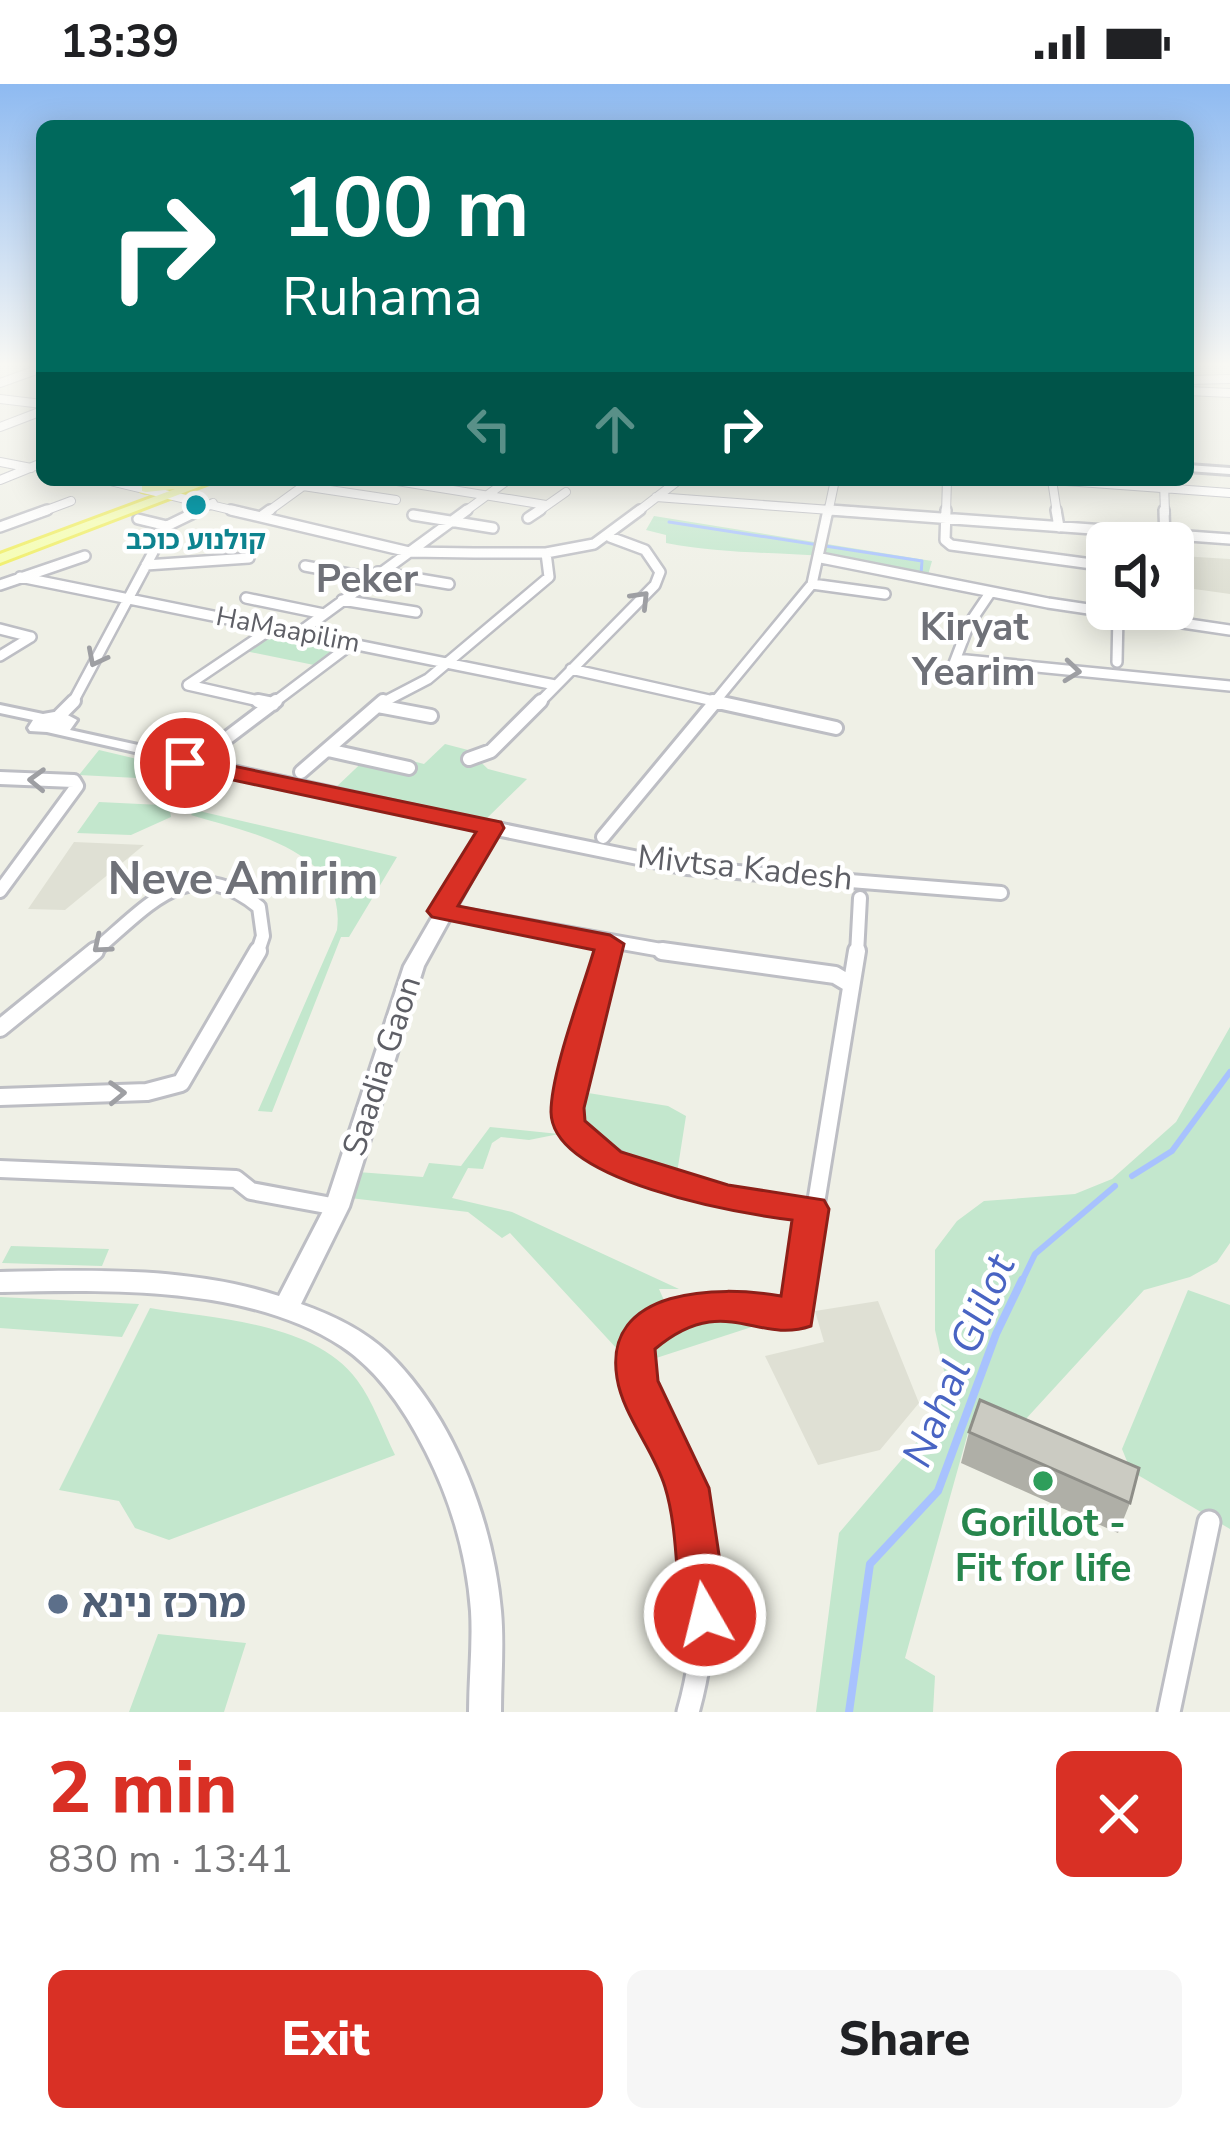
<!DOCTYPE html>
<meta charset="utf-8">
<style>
:root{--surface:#fff;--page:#f6f6f6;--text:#202124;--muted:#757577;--accent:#d93025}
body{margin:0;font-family:"Nunito Sans","Noto Sans Hebrew",sans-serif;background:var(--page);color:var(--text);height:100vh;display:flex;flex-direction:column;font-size:45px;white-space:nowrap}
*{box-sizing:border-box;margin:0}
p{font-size:39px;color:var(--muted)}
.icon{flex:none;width:66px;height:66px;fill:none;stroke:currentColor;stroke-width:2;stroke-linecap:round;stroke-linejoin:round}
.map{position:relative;height:1628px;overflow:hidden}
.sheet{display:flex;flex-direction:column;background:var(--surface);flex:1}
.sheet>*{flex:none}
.top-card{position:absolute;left:36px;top:36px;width:1158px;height:366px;border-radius:18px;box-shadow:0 6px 30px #0003;background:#00695c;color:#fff;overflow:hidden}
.controls{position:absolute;left:1086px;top:438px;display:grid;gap:24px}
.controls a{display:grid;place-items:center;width:108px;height:108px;border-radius:18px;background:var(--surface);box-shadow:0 6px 30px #0003;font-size:60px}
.pin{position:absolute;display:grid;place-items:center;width:102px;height:102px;color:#fff;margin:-51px;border:6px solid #fff;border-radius:50%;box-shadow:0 3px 12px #0007}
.me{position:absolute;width:132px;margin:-66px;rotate:352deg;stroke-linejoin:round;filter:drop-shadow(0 0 9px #0008)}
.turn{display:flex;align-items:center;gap:42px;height:252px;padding:0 48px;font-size:54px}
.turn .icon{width:156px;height:156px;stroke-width:2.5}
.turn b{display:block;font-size:84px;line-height:102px}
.lanes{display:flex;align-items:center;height:114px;padding:0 48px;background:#0003;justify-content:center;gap:60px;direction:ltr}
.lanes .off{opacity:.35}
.round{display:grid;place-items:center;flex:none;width:126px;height:126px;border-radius:18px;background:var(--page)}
.headline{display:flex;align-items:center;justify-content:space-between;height:204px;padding:0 48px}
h1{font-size:72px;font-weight:800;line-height:90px;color:var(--accent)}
.cta{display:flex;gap:24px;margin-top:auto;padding:24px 48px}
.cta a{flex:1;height:138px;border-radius:18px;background:var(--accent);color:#fff;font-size:48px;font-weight:800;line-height:138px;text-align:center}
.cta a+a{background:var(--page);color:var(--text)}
.status{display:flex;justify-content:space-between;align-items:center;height:84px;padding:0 60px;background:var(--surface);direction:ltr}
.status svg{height:33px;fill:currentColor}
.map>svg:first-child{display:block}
.education{fill:#dfe0d4}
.green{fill:#c3e7cd}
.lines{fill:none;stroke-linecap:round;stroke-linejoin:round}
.stream-far2{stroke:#a8c2fe;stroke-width:3}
.stream-far1{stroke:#a8c2fe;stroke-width:6}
.stream{stroke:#a8c2fe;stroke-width:8}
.minor-far4-casing{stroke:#bdbec4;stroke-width:10}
.minor-far3-casing{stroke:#bdbec4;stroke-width:14}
.minor-far2-casing{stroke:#bdbec4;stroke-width:18}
.minor-far1-casing{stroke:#bdbec4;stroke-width:22}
.minor-casing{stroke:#bdbec4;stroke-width:27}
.tertiary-casing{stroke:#bdbec4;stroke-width:6}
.primary-casing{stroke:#f0ee5f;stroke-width:6}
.minor-far4{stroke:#fff;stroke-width:8}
.minor-far3{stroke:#fff;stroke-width:9}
.minor-far2{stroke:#fff;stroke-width:12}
.minor-far1{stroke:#fff;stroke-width:16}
.minor{stroke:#fff;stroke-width:21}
.tertiary{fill:#fff;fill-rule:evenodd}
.primary{fill:#f5fead;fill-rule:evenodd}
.wall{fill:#afafa7}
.building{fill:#cbcbc2;stroke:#8e8e88;stroke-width:3}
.oneway{stroke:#9e9fa3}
.route{fill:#d93025;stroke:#8d1f18;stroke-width:3}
.culture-dot{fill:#0f9aa8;stroke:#fff;stroke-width:4.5}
.leisure-dot{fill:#2e9e5b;stroke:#fff;stroke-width:4.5}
.service-dot{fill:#5c6f8a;stroke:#fff;stroke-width:4.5}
.labels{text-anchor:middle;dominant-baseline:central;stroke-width:9;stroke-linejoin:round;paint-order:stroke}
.far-culture-label{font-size:27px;font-weight:bold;fill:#0d838f;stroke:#fff}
.far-street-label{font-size:27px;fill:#5e5f66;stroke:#fff}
.street-label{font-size:33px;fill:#5e5f66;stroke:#fff}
.far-district-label{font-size:39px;font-weight:bold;fill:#6f7178;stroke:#fff}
.near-leisure-label{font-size:39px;font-weight:bold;fill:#27864d;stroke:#fff}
.near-service-label{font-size:39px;font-weight:bold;fill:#4e5e75;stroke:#fff;text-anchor:start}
.near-water-label{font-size:42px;font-style:italic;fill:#4964c3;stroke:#fff}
.district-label{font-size:45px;font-weight:bold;fill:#6f7178;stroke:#fff}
</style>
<div class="status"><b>13:39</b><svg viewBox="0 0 49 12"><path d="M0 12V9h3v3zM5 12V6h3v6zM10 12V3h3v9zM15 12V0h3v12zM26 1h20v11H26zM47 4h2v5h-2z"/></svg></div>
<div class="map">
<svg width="1230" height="1628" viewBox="0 0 1230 1628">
<rect width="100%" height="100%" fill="#eff0e6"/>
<path class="education" d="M1181,472L1230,475V510L1180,503Z
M74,758L144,761L65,826L28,825Z
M878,1217L919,1319L880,1366L818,1381L765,1272L824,1258L815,1227Z"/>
<path class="green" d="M654,432L932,477L928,491C898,485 866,476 835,473C778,468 722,470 666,459V451L646,446Z
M276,546L343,560L314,581L245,567Z
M445,660L468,666L488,685L527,695L483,738L332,707L374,667L424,680Z
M99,666L230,697L199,727L397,773L349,853H341L272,1028L258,1027L337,846C347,766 250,749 191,731L195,726L169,721L171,733L131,751L77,749L99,718L161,721L176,696L79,691Z
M1230,943V1159L1217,1178L1190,1193L1144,1206L1014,1348L971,1338L905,1574L935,1592L933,1628H816L839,1449L933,1339L947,1300L935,1246V1166L957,1137L984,1117L1075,1110L1112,1095L1176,1038Z
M576,1007L668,1022L686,1032L677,1089L618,1068L573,1034Z
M490,1043L559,1050L529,1056L501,1053L492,1059L483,1085L468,1084L452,1114L512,1128L679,1205H659L667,1223L636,1239L618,1266L510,1149L502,1154L468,1128L350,1114L358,1088L423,1093L429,1079L461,1082Z
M11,1162L109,1165L102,1182L2,1179Z
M1188,1206L1230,1221V1445L1131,1387L1122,1365Z
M0,1213L139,1220L122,1253L0,1244Z
M150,1224C215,1235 314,1238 357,1296C373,1317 383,1347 395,1371L169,1456L135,1444L119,1417L59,1406Z
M698,1235H776L647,1277L659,1250Z
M158,1550L246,1559L224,1628H129Z"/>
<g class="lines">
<path class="stream-far2" d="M669,438L922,477L921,490"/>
<path class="stream-far1" d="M1132,1092L1172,1067L1230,988
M1021,1199L1035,1170L1115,1102"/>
<path class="stream" d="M849,1628L870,1480L938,1407L996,1250L1022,1196"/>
<defs>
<path id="minor-far4" d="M1188,296L1230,295
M0,299L42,284
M1188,307L1230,309
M0,315L42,320
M0,343L42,327
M0,378L31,384
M0,396L42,379
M106,396L244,429
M391,396L546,421
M1164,398L1165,429
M303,402L396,416
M656,413L871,429
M39,429L71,417
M194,429L213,419
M266,429L306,400
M463,429L508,396
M536,429L566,408
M636,429L679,396
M828,429L835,396
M946,429L947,396
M1057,429L1052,396L1230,409"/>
<path id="minor-far3" d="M231,426L409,468L474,469H546L594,460L640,426
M830,426L1230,455
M946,426L945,456L951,461L1107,482
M1056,426L1059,443
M1164,426L1165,459
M263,431L270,426
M413,431L493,444
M528,434L540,426
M138,435L167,442
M0,443L47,426
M821,474L1048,519L1230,546
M146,481L249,474
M305,482L371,494
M378,488L449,500
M20,493L555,601
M812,500L885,510
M0,501L85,472
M246,514L324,530
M342,516L416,528
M0,545L31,553
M300,548L467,426
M0,572L31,553
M956,575L1230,602
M1117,578L1118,530
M571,585L727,620
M948,595L969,540L990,509
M188,601L274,543
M188,601L272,620
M72,620L167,442L200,426
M272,620L353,559
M380,620L428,595L549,493L546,469
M538,620L655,501L660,488L645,466L610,453
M713,620L812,500L828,426"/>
<path id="minor-far2" d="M258,617L273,620
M713,617L836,644
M378,622L431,632
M60,631L74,617
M219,660L276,617
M328,666L409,684
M469,675L491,667L541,617
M301,688L383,617
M0,694L74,697L77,702L0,807
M492,744L687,784L1001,809
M603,753L716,617
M441,827L684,870
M91,870C146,825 188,765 259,823L263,852L257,870
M607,870L610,860
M857,870L860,814"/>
<path id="minor-far1" d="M608,867L567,1024L569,1042C637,1103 723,1114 811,1125
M662,867L835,891L850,900
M0,944L95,867
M0,1013L147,1008L181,999L258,867
M0,1085L236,1095L251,1107L337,1123
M803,1199L857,867"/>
<path id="minor" d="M688,1628C708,1558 711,1467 684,1398C666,1350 634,1313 635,1259C680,1211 738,1220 797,1231L803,1196
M1169,1628L1209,1438"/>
<path id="tertiary" d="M1188,381L1230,384V390L1188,387Z
M0,621L43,630L60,627L77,636L70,646L492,739L500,744L424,882L349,1123L301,1220C332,1231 364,1246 388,1269C454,1333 493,1437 501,1527C504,1560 501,1594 501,1628H469C469,1594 473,1560 471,1527C467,1472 451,1417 426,1368C406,1328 379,1287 341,1262C248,1201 107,1206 0,1208V1188C92,1186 191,1183 279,1212L325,1123L404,882L482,747L47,648L30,647L28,644L33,636L0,629Z"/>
<path id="primary" d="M200,396H217L0,479V470L175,405L146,408L142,407V401L181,397L187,401Z"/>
</defs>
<use href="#minor-far4" class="minor-far4-casing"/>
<use href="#minor-far3" class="minor-far3-casing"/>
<use href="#minor-far2" class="minor-far2-casing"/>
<use href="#minor-far1" class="minor-far1-casing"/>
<use href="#minor" class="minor-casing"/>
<use href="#tertiary" class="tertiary-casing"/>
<use href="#primary" class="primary-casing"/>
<use href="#minor-far4" class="minor-far4"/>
<use href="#minor-far3" class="minor-far3"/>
<use href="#minor-far2" class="minor-far2"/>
<use href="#minor-far1" class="minor-far1"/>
<use href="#minor" class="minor"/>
<use href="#tertiary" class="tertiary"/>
<use href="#primary" class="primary"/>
</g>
<path class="wall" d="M969,1348L1130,1419L1118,1449L961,1379Z"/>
<path class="building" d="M980,1316L1139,1384L1130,1419L969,1348Z"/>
<defs><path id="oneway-chevron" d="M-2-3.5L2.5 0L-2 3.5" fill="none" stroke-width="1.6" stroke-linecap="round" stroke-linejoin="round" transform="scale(3)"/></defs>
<g class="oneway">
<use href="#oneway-chevron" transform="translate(641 515) rotate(-46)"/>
<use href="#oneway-chevron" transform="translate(96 574) rotate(117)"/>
<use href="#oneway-chevron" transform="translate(1072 587) rotate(6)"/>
<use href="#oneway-chevron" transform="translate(37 696) rotate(-178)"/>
<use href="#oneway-chevron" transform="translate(101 861) rotate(140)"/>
<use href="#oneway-chevron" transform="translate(117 1009) rotate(-2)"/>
</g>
<linearGradient id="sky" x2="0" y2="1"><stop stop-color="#8ebaf1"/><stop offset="0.55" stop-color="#f8f8f4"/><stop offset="1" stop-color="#f8f8f4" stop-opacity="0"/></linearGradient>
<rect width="1230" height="510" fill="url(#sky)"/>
<path class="route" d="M185,672L501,738L504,744L458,822L610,851L624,860L584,1024L585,1037L621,1068L728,1101L824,1116L829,1125L811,1242C756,1261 724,1207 655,1265L658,1297L709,1404L728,1531L721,1547L705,1554L688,1547L681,1531C676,1490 677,1442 665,1403C654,1366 623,1332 617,1294C602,1203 719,1201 781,1212L792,1136C738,1129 552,1098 551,1028C551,988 582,907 594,866L432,833L427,827L476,748L177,684L174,679Z"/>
<circle class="culture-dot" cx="196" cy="421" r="12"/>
<circle class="leisure-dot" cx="1043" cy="1397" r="12"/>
<circle class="service-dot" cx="58" cy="1520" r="12"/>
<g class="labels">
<g class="far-culture-label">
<text x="196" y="456">קולנוע כוכב</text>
</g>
<g class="far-street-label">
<text transform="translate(288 546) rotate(11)">HaMaapilim</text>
</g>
<g class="street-label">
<text transform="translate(745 784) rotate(6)">Mivtsa Kadesh</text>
<text transform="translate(382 982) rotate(-72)">Saadia Gaon</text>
</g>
<g class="far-district-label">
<text x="367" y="495">Peker</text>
<text x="974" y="543">Kiryat<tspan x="974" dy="45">Yearim</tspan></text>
</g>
<g class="near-leisure-label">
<text x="1043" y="1439">Gorillot -<tspan x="1043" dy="45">Fit for life</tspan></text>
</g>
<g class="near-service-label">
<text x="82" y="1520">מרכז נינא</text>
</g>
<g class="near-water-label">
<text transform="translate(959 1277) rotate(-67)">Nahal Glilot</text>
</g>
<g class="district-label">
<text x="243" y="795">Neve Amirim</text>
</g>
</g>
</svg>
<div class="controls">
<a><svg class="icon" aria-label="sound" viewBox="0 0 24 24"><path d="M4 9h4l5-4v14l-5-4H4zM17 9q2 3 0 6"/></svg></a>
</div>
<div class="pin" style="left:185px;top:679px;background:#d93025"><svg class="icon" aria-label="arrive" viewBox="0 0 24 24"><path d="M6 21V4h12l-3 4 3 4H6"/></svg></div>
<svg class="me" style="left:705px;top:1531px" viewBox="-20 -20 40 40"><circle r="17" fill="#d93025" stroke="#fff" stroke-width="3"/><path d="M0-11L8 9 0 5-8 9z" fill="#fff"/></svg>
<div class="top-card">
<div class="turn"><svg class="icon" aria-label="right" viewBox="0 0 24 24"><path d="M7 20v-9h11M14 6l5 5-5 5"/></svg><div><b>100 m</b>Ruhama</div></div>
<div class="lanes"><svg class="icon off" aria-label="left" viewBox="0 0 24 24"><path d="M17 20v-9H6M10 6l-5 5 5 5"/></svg><svg class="icon off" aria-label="ahead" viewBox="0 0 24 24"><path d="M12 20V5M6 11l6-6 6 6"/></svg><svg class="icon" aria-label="right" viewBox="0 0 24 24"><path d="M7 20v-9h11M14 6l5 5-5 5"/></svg></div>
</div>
</div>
<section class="sheet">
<div class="headline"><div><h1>2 min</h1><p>830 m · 13:41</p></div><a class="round" style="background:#d93025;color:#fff"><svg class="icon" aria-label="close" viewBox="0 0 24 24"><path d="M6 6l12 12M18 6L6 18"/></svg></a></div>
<div class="cta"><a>Exit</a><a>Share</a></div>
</section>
